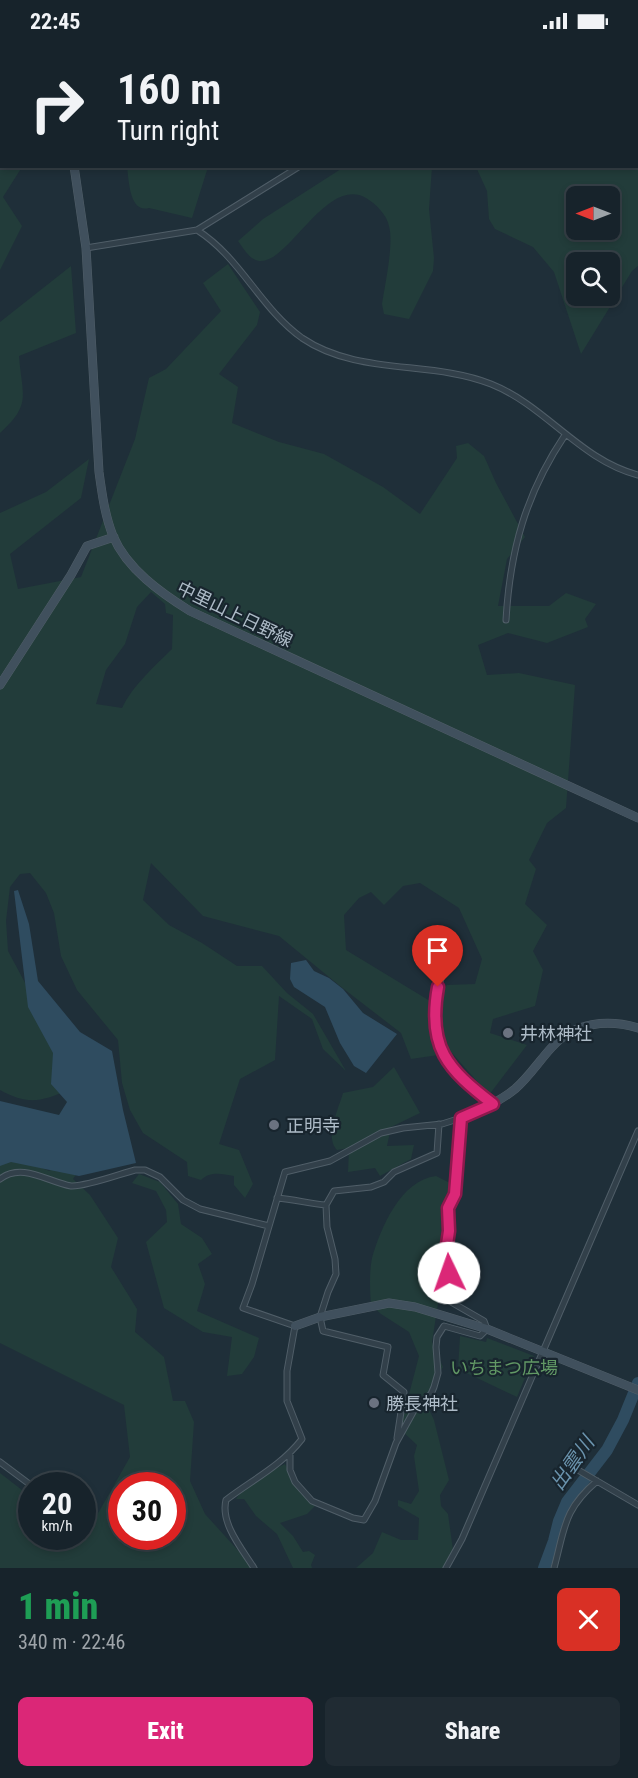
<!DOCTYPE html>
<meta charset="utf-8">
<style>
:root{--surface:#17232b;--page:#202b33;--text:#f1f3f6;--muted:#9ea4a9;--line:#364047;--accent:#db2777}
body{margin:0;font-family:"Roboto Condensed","Noto Sans JP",sans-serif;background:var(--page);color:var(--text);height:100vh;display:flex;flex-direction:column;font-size:22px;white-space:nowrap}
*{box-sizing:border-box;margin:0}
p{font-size:20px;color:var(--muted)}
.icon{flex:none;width:33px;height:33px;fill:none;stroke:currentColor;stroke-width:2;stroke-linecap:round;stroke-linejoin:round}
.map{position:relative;height:1526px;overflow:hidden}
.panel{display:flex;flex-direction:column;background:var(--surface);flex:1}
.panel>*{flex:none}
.guide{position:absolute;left:0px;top:0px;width:639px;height:126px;box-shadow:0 3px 9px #0003,0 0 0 2px var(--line);background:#17232b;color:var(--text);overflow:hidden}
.needle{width:39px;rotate:270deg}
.controls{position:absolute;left:566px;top:144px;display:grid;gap:12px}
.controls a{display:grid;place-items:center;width:54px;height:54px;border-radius:9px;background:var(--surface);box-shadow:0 3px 9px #0003,0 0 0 2px var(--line);font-size:30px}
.speed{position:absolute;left:18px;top:1430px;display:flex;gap:12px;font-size:30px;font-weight:700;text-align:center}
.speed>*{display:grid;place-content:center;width:78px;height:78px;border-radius:50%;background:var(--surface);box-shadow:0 3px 9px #0003,0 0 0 2px var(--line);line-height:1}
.speed small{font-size:15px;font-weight:400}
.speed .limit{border:9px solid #d22;background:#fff;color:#111}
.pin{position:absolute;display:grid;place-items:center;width:51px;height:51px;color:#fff;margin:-62px -26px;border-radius:50% 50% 50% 0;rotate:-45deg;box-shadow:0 0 6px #0007}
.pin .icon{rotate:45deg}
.me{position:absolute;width:66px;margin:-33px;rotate:357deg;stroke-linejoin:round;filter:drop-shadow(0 0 4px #0008)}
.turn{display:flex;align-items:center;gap:21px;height:126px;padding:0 18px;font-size:27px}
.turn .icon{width:78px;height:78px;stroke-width:2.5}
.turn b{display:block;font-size:42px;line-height:51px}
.round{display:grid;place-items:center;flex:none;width:63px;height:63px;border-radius:9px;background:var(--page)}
.head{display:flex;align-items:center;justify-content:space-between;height:102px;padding:0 18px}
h1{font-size:36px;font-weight:800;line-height:45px;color:#1e9e55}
.button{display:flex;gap:12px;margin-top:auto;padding:12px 18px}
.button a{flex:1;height:69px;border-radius:9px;background:var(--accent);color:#fff;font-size:24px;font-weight:800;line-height:69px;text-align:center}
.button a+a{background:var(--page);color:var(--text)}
.status{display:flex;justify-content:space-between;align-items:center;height:42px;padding:0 30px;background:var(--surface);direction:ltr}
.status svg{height:16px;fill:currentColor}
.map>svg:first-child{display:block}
.green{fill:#223c3a;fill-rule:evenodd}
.water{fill:#2f4c60}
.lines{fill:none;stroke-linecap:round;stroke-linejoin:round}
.river{stroke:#2f4c60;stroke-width:12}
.street-casing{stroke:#505e68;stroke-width:7}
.secondary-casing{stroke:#505e68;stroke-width:9}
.street{stroke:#32404a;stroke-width:5}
.secondary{stroke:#40505d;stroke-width:8}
.route-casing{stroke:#8e194d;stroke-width:15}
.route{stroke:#db2777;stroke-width:10}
.worship-dot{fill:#6b7280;stroke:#18252e;stroke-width:2}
.labels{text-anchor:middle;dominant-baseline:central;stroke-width:4.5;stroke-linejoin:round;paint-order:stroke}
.street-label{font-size:18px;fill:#adbbc7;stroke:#18252e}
.poi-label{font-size:18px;fill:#adbbc7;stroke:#18252e;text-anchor:start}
.park-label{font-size:18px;fill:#629965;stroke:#18252e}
.water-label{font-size:20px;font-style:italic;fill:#6a93ad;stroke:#18252e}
</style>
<div class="status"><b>22:45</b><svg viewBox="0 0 49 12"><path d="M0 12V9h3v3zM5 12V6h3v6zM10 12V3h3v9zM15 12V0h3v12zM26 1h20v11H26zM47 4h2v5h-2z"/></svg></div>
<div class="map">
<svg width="638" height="1526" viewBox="0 0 638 1526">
<rect width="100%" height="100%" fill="#1f2f39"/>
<path class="green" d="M0,0L37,1L2,2V124L22,125L3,155L22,184L0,228Z
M638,19V224L632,229L581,312L554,230L533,205L495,187L489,177L487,149L476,125L638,124ZM576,154H609V188H576ZM576,220H609V254H576Z
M127,125H208L192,176L149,166C129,171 129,138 127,125Z
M344,125H432L429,167L434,216L433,229L409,277L384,272L382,262C385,242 394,202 389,184C387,173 376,162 366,156C327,134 290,219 261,219C250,219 244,207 238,199L263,177Z
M228,222L260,270L257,283L219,332L238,345L232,381L279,400L324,412L383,445L420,472L457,416L456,404L468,401L484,414L496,441L525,495L507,517L498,564H549L566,551L596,562L585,577L588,585L547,601L508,591L478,603L487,633L519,631L575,643L566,766L547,781L529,818L536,827L525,862L547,883L533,909L543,928L535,964L493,977L490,991L527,1003L489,1053L452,1011L411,1017L401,991L340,944L279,894L203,874L151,821L143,858L169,883L202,901L237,924H262L287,951L313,972L346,1029L323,1007L312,977L279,954L275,1018L240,1037L219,1102L239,1108L253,1142L245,1156L234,1143V1134C221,1132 211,1129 201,1138L188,1134L187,1120L143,1091L130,1068L122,1041L118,998L77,948L61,914L54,871L46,851L30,831L20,832L10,845L6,879L8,909L53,993L68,1048C41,1060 27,1063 0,1048V471L46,450L89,417L81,456L10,512L18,547L81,535L135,397L149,336L166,327L221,269L203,241ZM151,550L165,562L166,571L173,573L172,607C154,625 133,643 122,666L96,662L106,628L125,602L137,565ZM420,841L459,866L482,917L475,942L447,943L430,959L346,908L344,873L359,856L371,850L384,863L403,844Z
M71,224L76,291L19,314C22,354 32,362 0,391V280Z
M394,1025L420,1071L391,1085L387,1104L414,1103L411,1117L380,1134L375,1126L348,1130L349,1106L337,1108C324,1095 339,1066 343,1051L373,1045Z
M13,1113L49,1129L71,1115L85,1119L73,1137L90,1153L118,1196L111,1225L137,1267L135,1290L164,1315L173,1359H185L194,1380L190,1439L205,1472L254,1526H0V1431L31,1455L32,1494H82L83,1489H88L130,1415L124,1363L0,1301V1119ZM122,1443H172V1494H122Z
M139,1132L160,1140L178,1162L181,1182L202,1196L212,1212L198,1222L205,1242L197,1269L259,1296L254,1315L242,1332L227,1334L232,1295L203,1290L164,1266L146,1200L167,1180L166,1168L156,1149L132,1141Z
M436,1134L450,1141L456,1147L432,1300L443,1325L429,1349L423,1355L434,1378L449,1438L440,1453L441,1464L448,1472L453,1508L444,1526H356L373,1511L382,1490L401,1498H418L419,1476L398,1464V1458L411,1462L419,1449L414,1414L417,1403L400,1387L419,1314L409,1290L381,1272L371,1263C370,1249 369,1231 372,1216C381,1185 401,1138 436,1134Z
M460,1294L486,1300L487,1296L534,1314L517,1355L458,1327Z
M285,1422L294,1440L315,1464L307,1472L280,1481L293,1494L303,1510L309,1509L315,1513L311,1523L312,1526H293L277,1492L256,1474L244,1457H236C246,1441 268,1430 285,1422Z"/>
<path class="water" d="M18,848L29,882L38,939L80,990L112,1009L123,1068L136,1121L79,1134L11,1120L0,1124V1059L59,1073L67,1060L51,1042L53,1011L28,965L14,849Z
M306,918L314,929L329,936L343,947L363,971L397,992L366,1031L354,1024L340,1001L325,965L294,945L290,937L291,921Z"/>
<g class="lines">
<path class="river" d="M544,1526L554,1499L559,1479L567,1460L607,1408L623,1378L638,1341"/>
<defs>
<path id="street" d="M413,2L414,0
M197,188C241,216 260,266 302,296C358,334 431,318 491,342C546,364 580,418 638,433
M86,206L197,188L300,124
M506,578C510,508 526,451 565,393
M445,925C420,991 440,1022 493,1062
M0,1137C22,1120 48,1140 71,1144C85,1145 120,1132 135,1128H145L160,1135L183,1158L200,1167L269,1184
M277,1156C294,1157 310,1162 326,1163
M397,1396L404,1350L383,1333L388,1305L323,1289L320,1275L328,1250L336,1232L335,1217L327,1185L326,1163L334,1149L371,1145L384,1140L394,1130L437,1111L439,1082
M0,1420L32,1444
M578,1428L638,1463
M254,1526C242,1507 220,1481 226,1458C252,1438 281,1424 302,1397L287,1359V1329L295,1284L243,1266L252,1242L285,1130L330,1119L381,1091L403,1086L442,1082L461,1076L455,1152L448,1166L449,1189L445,1216L453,1245L451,1260L484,1279L487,1287L480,1294L444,1284L437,1295L436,1305L438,1331L434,1345L431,1352L417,1363L396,1401L375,1459L364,1478L353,1476L312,1459L295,1440L290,1428V1413
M446,1526L462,1497L638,1089
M554,1526C565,1486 563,1468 597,1439"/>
<path id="secondary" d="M44,0L45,2
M74,124L86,206L99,430C102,452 105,474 113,494C127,527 161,551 190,569L638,776
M0,643L71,533L87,504L114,495
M461,1076C480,1068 499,1060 515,1047C529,1035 539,1019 552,1005C574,980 608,977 638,986
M295,1284L320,1275L389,1261L415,1265L487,1287L638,1348"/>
</defs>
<use href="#street" class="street-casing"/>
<use href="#secondary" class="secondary-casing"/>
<use href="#street" class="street"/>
<use href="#secondary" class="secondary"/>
</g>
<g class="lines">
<defs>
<path id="route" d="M438,945C427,1005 447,1027 493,1062L461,1076L455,1152L448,1166L449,1189L445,1216L449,1231"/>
</defs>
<use href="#route" class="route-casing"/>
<use href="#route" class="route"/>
</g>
<g class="worship-dot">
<circle cx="508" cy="991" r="6"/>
<circle cx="274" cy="1083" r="6"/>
<circle cx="374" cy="1361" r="6"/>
</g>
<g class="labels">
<g class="street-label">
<text transform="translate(235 572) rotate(26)">中里山上日野線</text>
</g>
<g class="poi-label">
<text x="520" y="991">井林神社</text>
<text x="286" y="1083">正明寺</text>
<text x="386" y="1361">勝長神社</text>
</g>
<g class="park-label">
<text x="504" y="1325">いちまつ広場</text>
</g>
<g class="water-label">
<text transform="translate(572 1421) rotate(-55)">出雲川</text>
</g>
</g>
</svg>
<div class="controls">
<a><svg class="needle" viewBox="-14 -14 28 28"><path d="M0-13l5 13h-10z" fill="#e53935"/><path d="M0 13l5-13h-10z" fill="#9ea4a9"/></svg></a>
<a><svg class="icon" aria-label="search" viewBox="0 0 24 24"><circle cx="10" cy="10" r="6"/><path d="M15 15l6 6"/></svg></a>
</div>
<div class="speed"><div>20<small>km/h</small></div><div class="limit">30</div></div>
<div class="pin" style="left:438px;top:945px;background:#d93025"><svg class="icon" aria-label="arrive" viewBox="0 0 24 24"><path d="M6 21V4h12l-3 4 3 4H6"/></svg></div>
<svg class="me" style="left:449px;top:1231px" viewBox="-20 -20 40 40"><circle r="19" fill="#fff"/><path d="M0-13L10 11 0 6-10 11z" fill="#db2777"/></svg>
<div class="guide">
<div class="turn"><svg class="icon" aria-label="right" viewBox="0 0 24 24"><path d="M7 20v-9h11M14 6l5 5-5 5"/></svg><div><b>160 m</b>Turn right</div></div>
</div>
</div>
<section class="panel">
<div class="head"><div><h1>1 min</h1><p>340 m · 22:46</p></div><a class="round" style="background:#d93025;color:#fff"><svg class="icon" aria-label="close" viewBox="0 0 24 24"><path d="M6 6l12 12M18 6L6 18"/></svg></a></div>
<div class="button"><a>Exit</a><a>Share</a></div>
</section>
